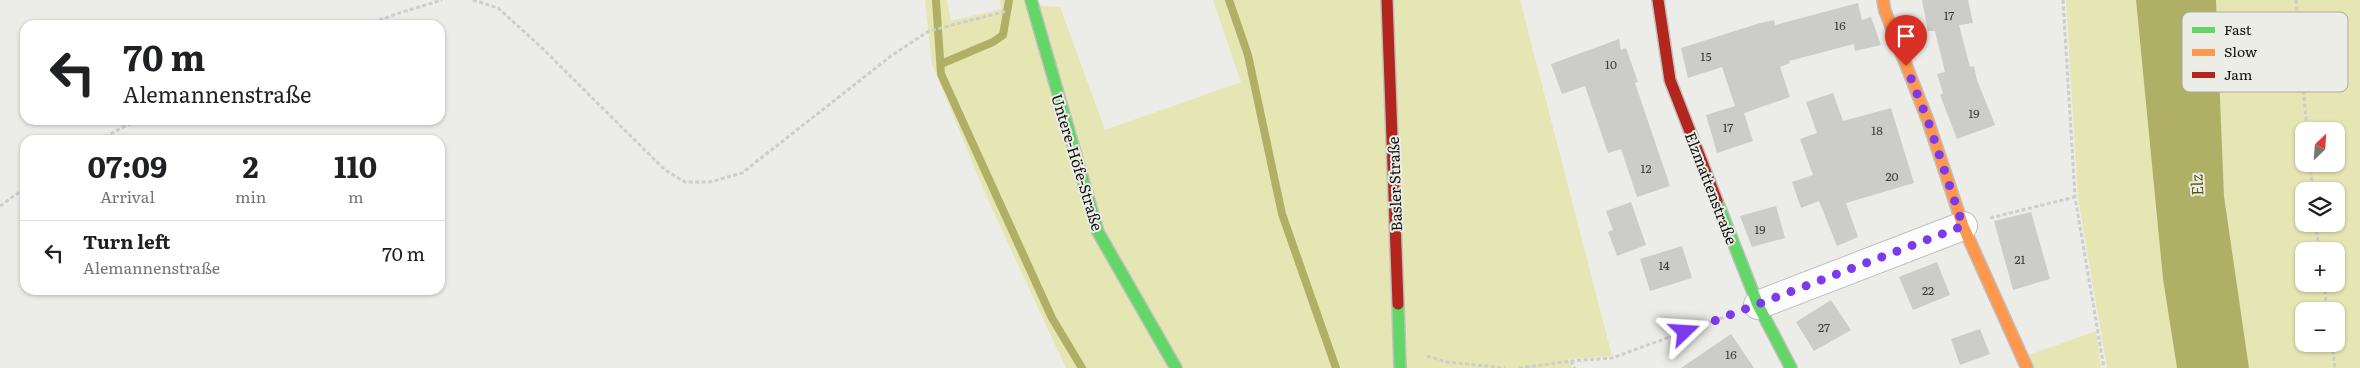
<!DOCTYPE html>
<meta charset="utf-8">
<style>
:root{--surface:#fff;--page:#f2f2f2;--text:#202124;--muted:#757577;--line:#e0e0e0}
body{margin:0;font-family:Literata,serif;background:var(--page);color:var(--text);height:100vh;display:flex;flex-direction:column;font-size:19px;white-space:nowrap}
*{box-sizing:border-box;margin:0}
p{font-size:16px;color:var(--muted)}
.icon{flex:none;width:28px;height:28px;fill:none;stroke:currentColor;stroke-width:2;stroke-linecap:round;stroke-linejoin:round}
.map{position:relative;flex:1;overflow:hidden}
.side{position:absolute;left:20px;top:135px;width:425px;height:160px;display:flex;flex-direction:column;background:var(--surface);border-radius:15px;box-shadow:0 1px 4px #0004}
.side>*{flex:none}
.banner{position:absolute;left:20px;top:20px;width:425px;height:105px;border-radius:15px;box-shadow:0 1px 4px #0004;background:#fff;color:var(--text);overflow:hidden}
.needle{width:32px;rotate:25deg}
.tools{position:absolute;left:2295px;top:122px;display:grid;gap:10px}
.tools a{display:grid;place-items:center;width:50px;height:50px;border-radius:10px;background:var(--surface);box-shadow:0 1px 4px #0004;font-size:25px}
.pin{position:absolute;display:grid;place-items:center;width:42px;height:42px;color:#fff;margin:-51px -21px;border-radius:50% 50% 50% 0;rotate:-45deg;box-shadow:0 0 5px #0007}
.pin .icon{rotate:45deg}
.me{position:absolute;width:55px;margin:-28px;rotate:70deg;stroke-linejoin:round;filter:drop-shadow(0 0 4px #0008)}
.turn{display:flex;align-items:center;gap:18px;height:105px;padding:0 20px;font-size:22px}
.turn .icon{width:65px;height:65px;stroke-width:2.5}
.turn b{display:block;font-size:35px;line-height:42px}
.eta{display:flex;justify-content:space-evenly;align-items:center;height:85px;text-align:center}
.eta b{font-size:30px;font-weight:700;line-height:35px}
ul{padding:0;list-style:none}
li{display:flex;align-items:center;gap:15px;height:65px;padding:0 20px;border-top:1px solid var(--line)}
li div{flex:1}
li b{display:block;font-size:19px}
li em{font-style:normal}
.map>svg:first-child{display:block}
.green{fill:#e6e6b4;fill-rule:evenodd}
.water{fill:#b0af66}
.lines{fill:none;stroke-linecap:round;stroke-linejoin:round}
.stream{stroke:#b0af66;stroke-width:8}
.building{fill:#ccccc9}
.street-casing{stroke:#bfbfbd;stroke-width:30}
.fast-casing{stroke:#bfbfbd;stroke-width:14}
.slow-casing{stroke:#bfbfbd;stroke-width:14}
.jam-casing{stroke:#bfbfbd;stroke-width:14}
.path{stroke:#cdcdcc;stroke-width:3;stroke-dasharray:4 2.5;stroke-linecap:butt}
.street{stroke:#fcfcfc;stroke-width:28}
.fast{stroke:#63d668;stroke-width:11}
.slow{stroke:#ff974d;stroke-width:11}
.jam{stroke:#b3261e;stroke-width:11}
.route{stroke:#7c3aed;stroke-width:9;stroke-dasharray:0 16.2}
.labels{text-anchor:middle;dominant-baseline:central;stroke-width:4;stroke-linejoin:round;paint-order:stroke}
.number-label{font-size:12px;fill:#3e3e3c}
.street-label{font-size:15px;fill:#0f0f0d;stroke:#edede7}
.water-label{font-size:16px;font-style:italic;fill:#555405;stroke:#edede7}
.key{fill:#edede7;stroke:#aaaaa6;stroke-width:1}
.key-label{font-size:14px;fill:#0f0f0d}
</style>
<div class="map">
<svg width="2360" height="368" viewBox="0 0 2360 368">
<rect width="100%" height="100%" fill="#ecece8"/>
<path class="green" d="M925,0H947L951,21L1001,9L1000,0H1029L1035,5L1060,7L1105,130L1241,82L1213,0H1520L1612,356L1568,359L1572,368H1066L987,198L932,64Z
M2066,0H2136L2163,279L2177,368H2107L2078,198Z
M2216,0H2360V368H2249L2224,196ZM2304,131H2336V164H2304ZM2304,191H2336V224H2304ZM2304,251H2336V284H2304ZM2304,311H2336V344H2304Z
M2096,331L2101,368H2027L2023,357Z"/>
<path class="water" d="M2136,0H2216L2224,196L2249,368H2177L2163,279Z"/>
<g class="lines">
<path class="stream" d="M936,0L941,74L1052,318L1082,368
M1229,0L1248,55L1282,214L1336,368
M941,64L993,42L1003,35L1009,0"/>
</g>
<path class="building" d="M1922,0H1968L1973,23L1959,25L1970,67L1974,66L1977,80L1995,125L1957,139L1940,95L1943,93L1937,74L1945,72L1935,31H1928Z
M1858,3L1862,20L1871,17L1881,45L1855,51L1854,44L1789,61L1790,63L1780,67L1790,97L1744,113L1753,141L1717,153L1706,115L1735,106L1722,67L1688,78L1681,48L1760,23L1774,20L1775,25Z
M1619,39L1621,50L1626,48L1638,82L1635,83L1670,186L1637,197L1621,149L1608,153L1585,86L1562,94L1551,64Z
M1833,93L1843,121L1891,108L1914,183L1846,203L1858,237L1837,246L1819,201L1801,208L1792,182L1813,175L1800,139L1817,133L1806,102Z
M1631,202L1646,245L1617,256L1608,232L1613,230L1606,211Z
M1776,206L1785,238L1752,247L1740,216Z
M2031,212L2050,279L2013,290L1994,221Z
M1682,246L1692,278L1650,291L1640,259Z
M1937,262L1950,295L1913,310L1899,277Z
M1831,300L1851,330L1814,351L1796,322Z
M1980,329L1990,354L1960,365L1951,339Z
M1731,334L1754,368H1681Z"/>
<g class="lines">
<defs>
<path id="street" d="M1758,305L1963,226"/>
<path id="fast" d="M1031,0L1098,232L1176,368
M1717,201L1758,305L1791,368
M1398,304L1400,368"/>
<path id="slow" d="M1883,0L1885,11L1928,121L1963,226L2027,368"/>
<path id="jam" d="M1387,0L1398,304
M1658,0L1670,80L1717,201"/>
</defs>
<use href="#street" class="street-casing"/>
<use href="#fast" class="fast-casing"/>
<use href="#slow" class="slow-casing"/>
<use href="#jam" class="jam-casing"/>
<path class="path" d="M473,0L498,8L539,45L665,170L685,182H710L742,173L891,56L929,31L1007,11
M2063,0L2075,197L2104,368
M2296,0L2307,131
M367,25L396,14L442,0
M99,140L137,120
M2310,164L2313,191
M0,206L25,188
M1990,218L2075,197
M2316,224L2319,251
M2324,284L2327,311
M2332,344L2335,368
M1427,356L1447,362L1505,368
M1571,361L1575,368
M1519,368L1571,361L1612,358L1733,314"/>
<use href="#street" class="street"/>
<use href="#fast" class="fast"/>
<use href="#slow" class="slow"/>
<use href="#jam" class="jam"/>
</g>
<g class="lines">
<path class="route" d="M1685,332L1963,226L1928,121L1906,66"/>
</g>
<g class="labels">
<g class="number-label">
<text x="1949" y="15">17</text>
<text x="1840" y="25">16</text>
<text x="1706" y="56">15</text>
<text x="1611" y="64">10</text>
<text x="1974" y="113">19</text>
<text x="1728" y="127">17</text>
<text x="1877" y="130">18</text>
<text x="1646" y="168">12</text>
<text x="1892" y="176">20</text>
<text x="1760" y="229">19</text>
<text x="2020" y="259">21</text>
<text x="1664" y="265">14</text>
<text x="1928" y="290">22</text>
<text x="1824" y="327">27</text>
<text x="1731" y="354">16</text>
</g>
<g class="street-label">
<text transform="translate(1078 162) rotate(73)">Untere-Höfe-Straße</text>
<text transform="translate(1394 184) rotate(-92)">Basler Straße</text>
<text transform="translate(1712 188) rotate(69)">Elzmattenstraße</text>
</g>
<g class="water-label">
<text transform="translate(2196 185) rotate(-93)">Elz</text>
</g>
</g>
<rect x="2182" y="12" width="166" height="80" rx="8" class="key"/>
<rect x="2192" y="27" width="23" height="6" fill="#63d668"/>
<rect x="2192" y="49" width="23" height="7" fill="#ff974d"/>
<rect x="2192" y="72" width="23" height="6" fill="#b3261e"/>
<g class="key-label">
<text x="2224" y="35">Fast</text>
<text x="2224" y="57">Slow</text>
<text x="2224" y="80">Jam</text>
</g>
</svg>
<div class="tools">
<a><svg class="needle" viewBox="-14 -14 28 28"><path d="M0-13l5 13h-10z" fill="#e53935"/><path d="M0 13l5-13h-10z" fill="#757577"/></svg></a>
<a><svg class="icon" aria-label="layers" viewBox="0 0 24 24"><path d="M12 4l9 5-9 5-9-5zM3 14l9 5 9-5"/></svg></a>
<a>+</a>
<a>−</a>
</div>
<div class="pin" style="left:1906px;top:66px;background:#d93025"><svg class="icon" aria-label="arrive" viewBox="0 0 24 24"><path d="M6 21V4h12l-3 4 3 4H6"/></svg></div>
<svg class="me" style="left:1685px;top:332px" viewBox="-20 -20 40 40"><path d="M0-17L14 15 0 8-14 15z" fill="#7c3aed" stroke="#fff" stroke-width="4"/></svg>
<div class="banner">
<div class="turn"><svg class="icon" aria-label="left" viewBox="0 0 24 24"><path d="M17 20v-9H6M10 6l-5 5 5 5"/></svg><div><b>70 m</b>Alemannenstraße</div></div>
</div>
<section class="side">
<div class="eta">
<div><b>07:09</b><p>Arrival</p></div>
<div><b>2</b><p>min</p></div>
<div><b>110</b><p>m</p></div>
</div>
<ul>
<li><svg class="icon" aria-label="left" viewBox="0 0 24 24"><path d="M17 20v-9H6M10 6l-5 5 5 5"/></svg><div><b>Turn left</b><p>Alemannenstraße</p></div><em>70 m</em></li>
</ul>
</section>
</div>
